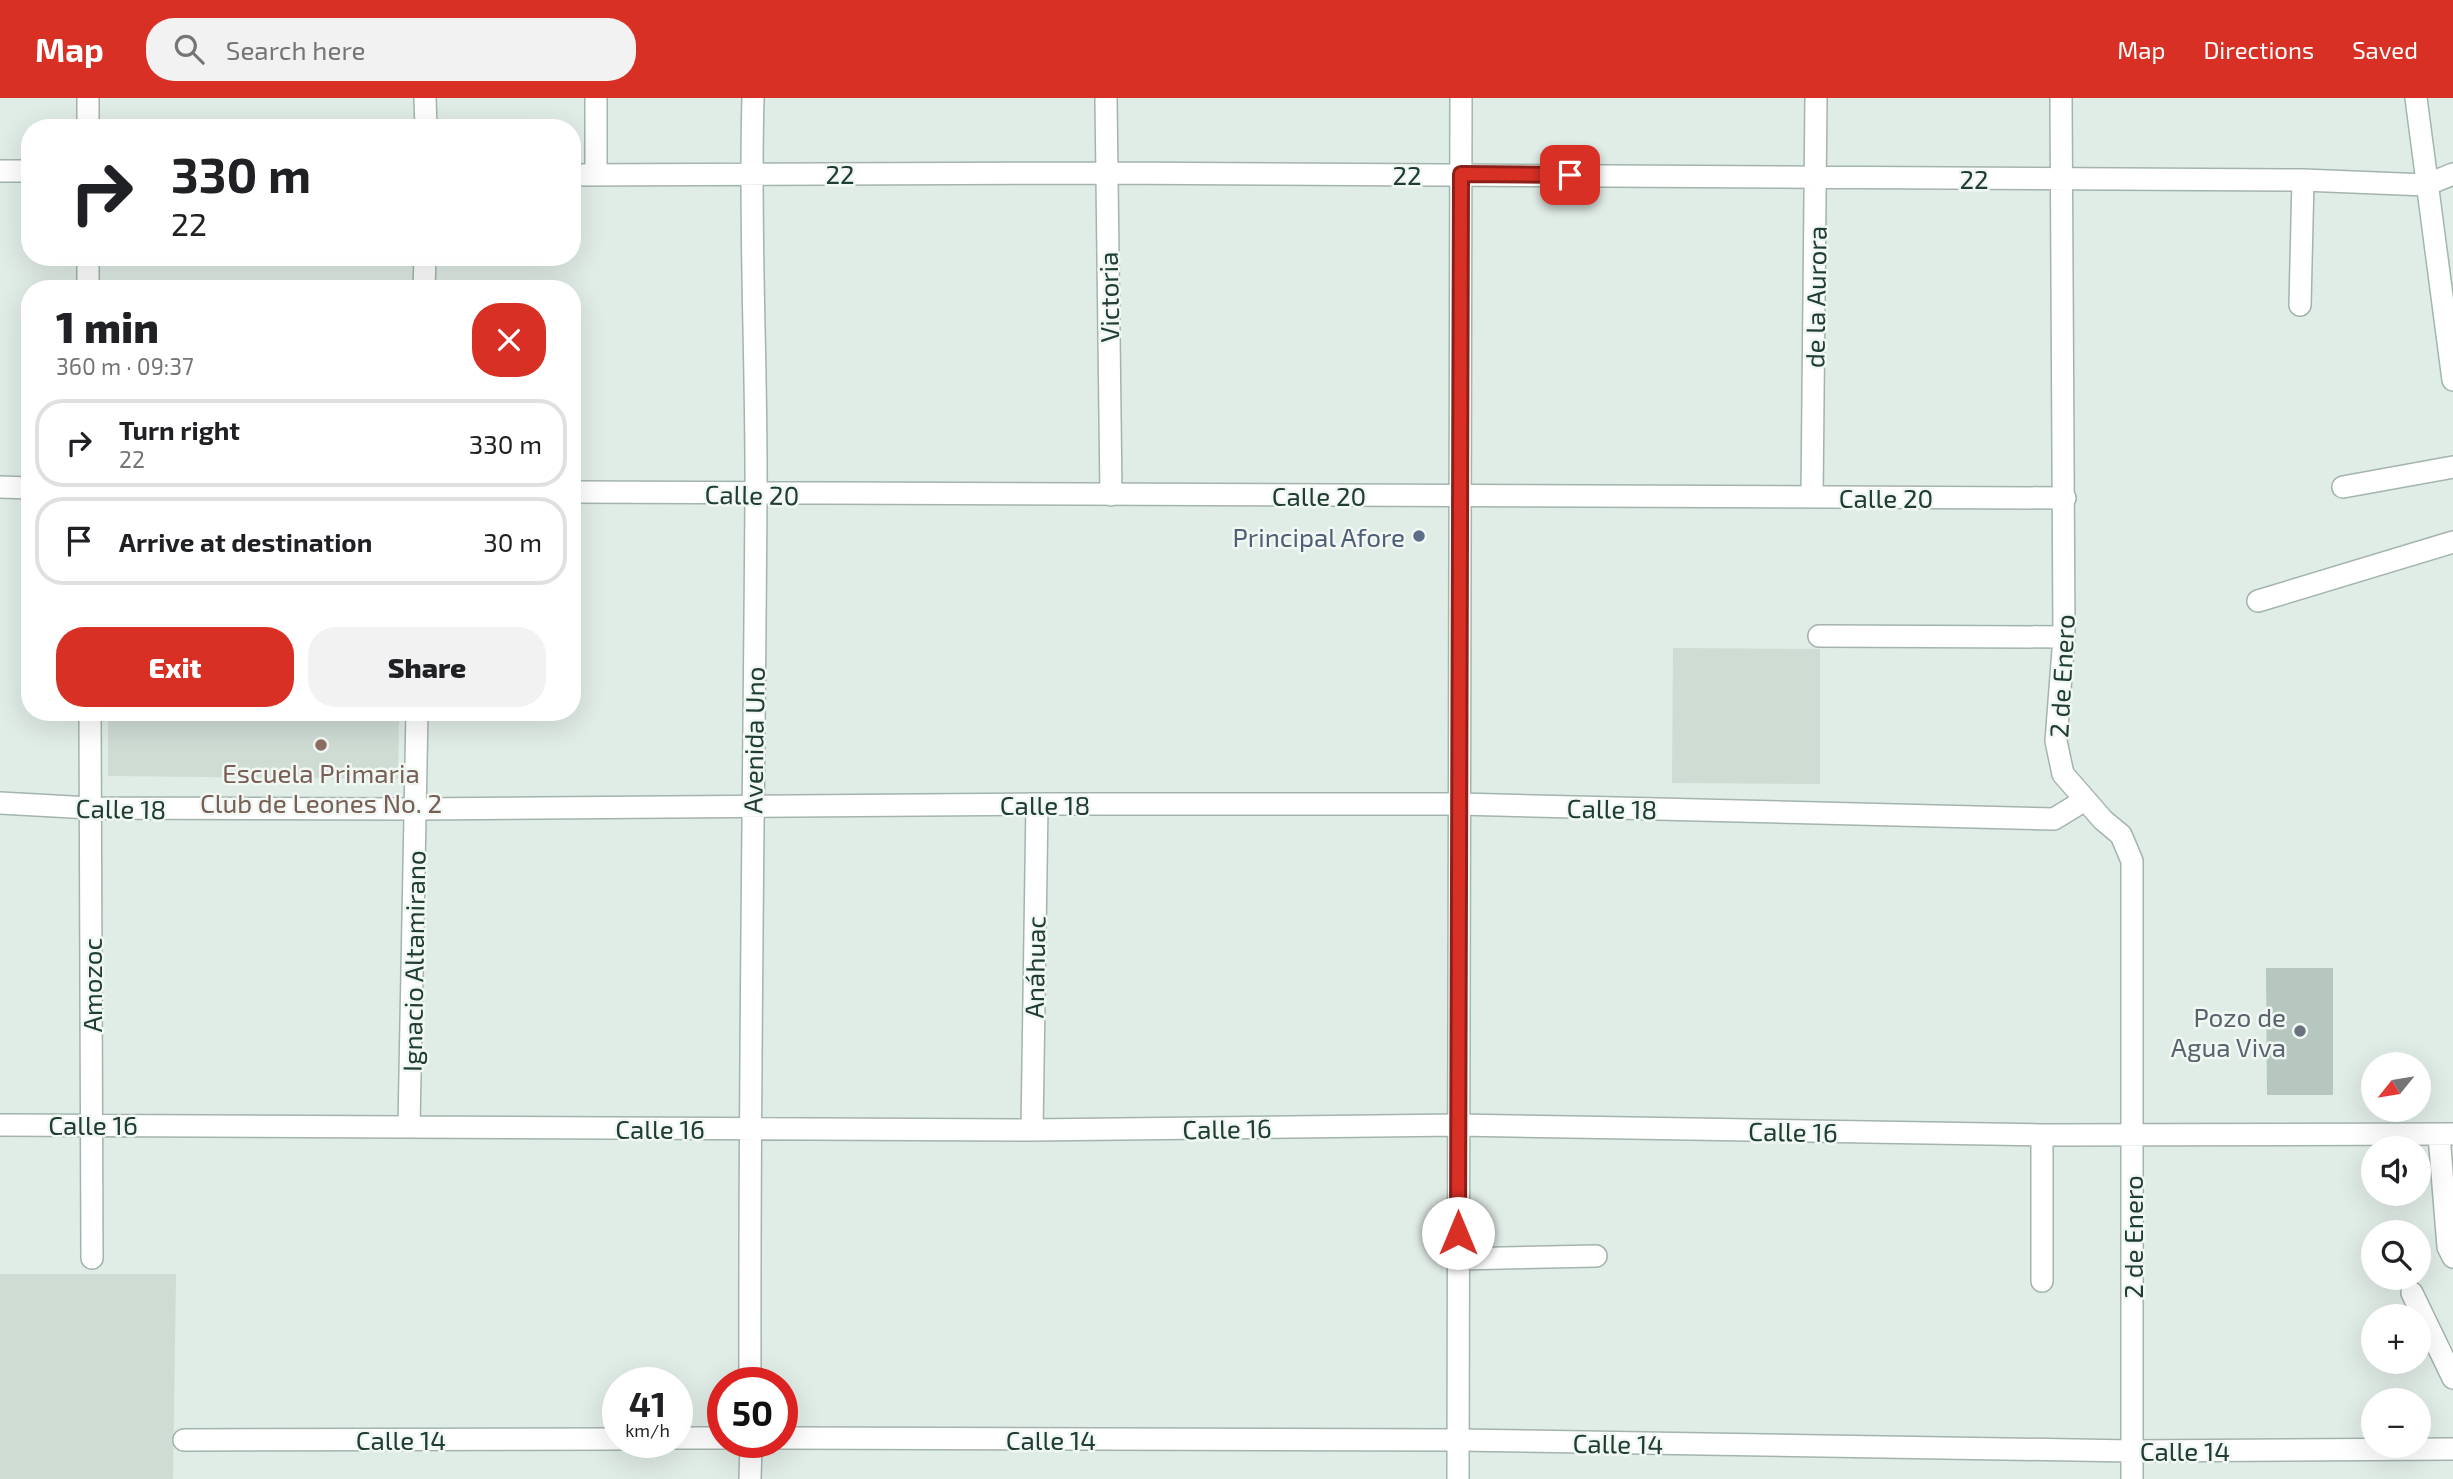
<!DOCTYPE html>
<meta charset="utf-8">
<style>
:root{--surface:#fff;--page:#f2f2f2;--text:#202124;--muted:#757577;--line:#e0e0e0;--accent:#d93025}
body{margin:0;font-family:"Exo 2",sans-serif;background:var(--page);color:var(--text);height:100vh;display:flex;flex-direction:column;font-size:26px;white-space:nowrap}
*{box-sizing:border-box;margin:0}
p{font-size:23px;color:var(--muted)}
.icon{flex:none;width:38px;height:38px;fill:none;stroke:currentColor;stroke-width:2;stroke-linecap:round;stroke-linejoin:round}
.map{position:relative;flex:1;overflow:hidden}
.panel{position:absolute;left:21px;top:182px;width:560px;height:441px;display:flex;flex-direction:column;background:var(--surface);border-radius:28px;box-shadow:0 7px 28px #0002}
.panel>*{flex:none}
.hud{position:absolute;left:21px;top:21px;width:560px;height:147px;border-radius:28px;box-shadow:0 7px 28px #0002;background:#fff;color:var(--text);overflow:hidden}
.needle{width:46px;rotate:240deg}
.tools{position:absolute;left:2361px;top:954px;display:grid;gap:14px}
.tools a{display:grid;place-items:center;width:70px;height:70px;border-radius:50%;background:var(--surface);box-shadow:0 7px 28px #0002;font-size:35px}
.speed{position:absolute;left:602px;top:1269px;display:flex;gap:14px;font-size:35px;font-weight:700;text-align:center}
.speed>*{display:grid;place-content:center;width:91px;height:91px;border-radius:50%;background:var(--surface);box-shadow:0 7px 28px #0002;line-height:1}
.speed small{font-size:18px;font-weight:400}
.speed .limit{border:10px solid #d22;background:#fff;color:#111}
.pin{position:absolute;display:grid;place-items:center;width:60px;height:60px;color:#fff;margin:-30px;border-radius:14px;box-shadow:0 4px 10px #0006}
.me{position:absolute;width:77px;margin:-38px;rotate:0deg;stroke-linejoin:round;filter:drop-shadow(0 0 5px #0008)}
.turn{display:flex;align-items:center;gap:24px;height:147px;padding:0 35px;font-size:32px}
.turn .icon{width:91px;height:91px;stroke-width:2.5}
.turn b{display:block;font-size:49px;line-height:60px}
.round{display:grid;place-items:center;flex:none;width:74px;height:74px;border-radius:28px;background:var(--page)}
.head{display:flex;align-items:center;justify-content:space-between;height:119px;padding:0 35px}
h1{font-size:42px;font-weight:800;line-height:52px}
.cta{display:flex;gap:14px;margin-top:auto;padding:14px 35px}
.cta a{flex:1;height:80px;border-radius:28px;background:var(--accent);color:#fff;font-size:28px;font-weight:800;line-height:80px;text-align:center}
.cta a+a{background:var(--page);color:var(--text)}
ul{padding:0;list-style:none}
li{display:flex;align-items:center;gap:21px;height:88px;margin:0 14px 10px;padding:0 21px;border:4px solid var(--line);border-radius:28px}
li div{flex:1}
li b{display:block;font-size:26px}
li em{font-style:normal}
header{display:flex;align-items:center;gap:42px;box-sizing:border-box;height:98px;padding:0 35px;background:var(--accent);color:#fff}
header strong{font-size:33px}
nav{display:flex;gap:38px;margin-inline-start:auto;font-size:24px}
.search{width:490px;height:63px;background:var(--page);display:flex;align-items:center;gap:18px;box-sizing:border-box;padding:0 24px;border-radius:28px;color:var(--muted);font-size:26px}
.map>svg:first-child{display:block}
.built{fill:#cedcd4}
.building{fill:#b5c7be}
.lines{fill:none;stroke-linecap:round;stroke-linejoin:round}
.street-casing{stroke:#a3b4ad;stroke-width:24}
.secondary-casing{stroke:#9eb8ad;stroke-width:24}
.street{stroke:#fff;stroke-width:21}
.secondary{stroke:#fff;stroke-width:21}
.route-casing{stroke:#8d1f18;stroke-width:18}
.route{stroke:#d93025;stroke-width:12}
.service-dot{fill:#5c6f8a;stroke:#f1f8f4;stroke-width:2.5}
.education-dot{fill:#8d6e63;stroke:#f1f8f4;stroke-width:2.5}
.worship-dot{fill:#6b7280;stroke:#f1f8f4;stroke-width:2.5}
.labels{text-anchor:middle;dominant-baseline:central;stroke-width:5;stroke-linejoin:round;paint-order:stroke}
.street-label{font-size:26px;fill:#203d33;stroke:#f1f8f4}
.service-label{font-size:26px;fill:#4e5e75;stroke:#f1f8f4;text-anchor:end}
.education-label{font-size:26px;fill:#785e54;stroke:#f1f8f4}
.worship-label{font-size:26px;fill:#5b616d;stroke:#f1f8f4;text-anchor:end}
</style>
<header>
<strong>Map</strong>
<div class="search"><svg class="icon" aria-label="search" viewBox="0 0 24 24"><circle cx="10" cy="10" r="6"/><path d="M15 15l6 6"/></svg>Search here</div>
<nav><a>Map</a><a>Directions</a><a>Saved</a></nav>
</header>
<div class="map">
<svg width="2453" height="1381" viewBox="0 0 2453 1381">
<rect width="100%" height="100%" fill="#e0ece6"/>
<path class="built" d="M1673,550L1820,551V686L1672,685Z
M108,614H399L398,681L108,678Z
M0,1176H176L173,1381H0Z"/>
<path class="building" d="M2266,870H2333V997H2267Z"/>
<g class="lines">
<defs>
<path id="street" d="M88,0V30
M425,0L426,30
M1106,0L1111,397
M2061,0L2064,539L2056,643L2063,676L2103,722L2121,737L2132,763V1381
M0,73H30
M572,77L1107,75L2303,82L2426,87L2453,76
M596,77V0
M88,159V191
M424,191L425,159
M2300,207L2303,82
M0,389L30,390
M2343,389L2453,369
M572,394L2065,400
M1812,399L1816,0
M2258,503L2453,444
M1819,538L2064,539
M90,614L92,1160
M0,705L90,710L416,711L1037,706H1459L2054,721L2085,702
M0,1027L1032,1032L1458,1027L2042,1037L2453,1036
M409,1028L417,614
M1032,1032L1037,706
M2042,1037V1183
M2439,1037L2448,1149L2453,1159
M1458,1161L1596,1158
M2412,1195L2453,1280
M750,1284C749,990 754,695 756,400C757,267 749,133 753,0
M677,1340H723
M782,1340L1458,1342L2132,1353L2453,1351
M184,1342L618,1341
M750,1381L751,1344"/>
<path id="secondary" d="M2416,0L2453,282
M1458,1381L1461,0"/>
</defs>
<use href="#street" class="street-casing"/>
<use href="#secondary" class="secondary-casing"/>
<use href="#street" class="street"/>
<use href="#secondary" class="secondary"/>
</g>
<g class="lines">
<defs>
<path id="route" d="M1458,1135L1461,76L1570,77"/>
</defs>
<use href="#route" class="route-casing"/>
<use href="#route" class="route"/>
</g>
<circle class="service-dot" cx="1419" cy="438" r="7"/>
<circle class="education-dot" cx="321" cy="647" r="7"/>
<circle class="worship-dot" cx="2300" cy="933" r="7"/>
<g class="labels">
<g class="street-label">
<text x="840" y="75">22</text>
<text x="1407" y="76">22</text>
<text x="1974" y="80">22</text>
<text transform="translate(1108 199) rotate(-91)">Victoria</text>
<text transform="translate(1815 199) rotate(-89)">de la Aurora</text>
<text transform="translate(752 396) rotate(1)">Calle 20</text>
<text x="1319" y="397">Calle 20</text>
<text x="1886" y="399">Calle 20</text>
<text transform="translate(2061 578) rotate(-87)">2 de Enero</text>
<text transform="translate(753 642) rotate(-89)">Avenida Uno</text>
<text x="1045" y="706">Calle 18</text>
<text transform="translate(121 710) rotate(1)">Calle 18</text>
<text transform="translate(1612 710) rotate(1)">Calle 18</text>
<text transform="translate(413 863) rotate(-89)">Ignacio Altamirano</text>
<text transform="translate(1034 869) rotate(-89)">Anáhuac</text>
<text transform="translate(91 887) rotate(-90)">Amozoc</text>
<text x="93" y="1026">Calle 16</text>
<text x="660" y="1030">Calle 16</text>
<text transform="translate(1227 1030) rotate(-1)">Calle 16</text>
<text transform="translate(1793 1033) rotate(1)">Calle 16</text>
<text transform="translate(2132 1139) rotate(-90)">2 de Enero</text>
<text x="401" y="1341">Calle 14</text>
<text x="1051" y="1341">Calle 14</text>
<text transform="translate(1618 1345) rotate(1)">Calle 14</text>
<text x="2185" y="1352">Calle 14</text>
</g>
<g class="service-label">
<text x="1405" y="438">Principal Afore</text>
</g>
<g class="education-label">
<text x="321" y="674">Escuela Primaria<tspan x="321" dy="30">Club de Leones No. 2</tspan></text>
</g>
<g class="worship-label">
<text x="2286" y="918">Pozo de<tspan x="2286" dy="30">Agua Viva</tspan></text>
</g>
</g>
</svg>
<div class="tools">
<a><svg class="needle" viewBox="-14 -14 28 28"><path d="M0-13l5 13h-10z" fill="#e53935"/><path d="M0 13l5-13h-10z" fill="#757577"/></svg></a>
<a><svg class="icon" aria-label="sound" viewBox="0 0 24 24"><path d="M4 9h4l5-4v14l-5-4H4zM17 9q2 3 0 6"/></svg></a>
<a><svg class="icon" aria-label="search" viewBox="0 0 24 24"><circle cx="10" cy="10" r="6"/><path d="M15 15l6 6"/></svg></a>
<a>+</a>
<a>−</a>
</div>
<div class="speed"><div>41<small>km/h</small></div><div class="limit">50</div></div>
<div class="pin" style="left:1570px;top:77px;background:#d93025"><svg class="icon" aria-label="arrive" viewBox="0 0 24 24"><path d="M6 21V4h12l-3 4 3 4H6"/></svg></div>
<svg class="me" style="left:1458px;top:1135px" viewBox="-20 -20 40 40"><circle r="19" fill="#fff"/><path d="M0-13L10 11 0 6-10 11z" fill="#d93025"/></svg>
<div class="hud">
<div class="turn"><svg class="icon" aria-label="right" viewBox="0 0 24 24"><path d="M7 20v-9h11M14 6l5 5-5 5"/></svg><div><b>330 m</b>22</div></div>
</div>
<section class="panel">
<div class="head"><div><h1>1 min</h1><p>360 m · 09:37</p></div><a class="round" style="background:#d93025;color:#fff"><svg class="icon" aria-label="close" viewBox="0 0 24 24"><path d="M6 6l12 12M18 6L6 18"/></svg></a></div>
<ul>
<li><svg class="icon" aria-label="right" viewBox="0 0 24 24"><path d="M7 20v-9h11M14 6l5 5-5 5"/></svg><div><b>Turn right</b><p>22</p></div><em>330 m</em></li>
<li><svg class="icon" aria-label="arrive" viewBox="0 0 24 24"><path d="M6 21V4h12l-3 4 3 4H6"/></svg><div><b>Arrive at destination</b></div><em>30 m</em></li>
</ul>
<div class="cta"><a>Exit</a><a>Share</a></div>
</section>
</div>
